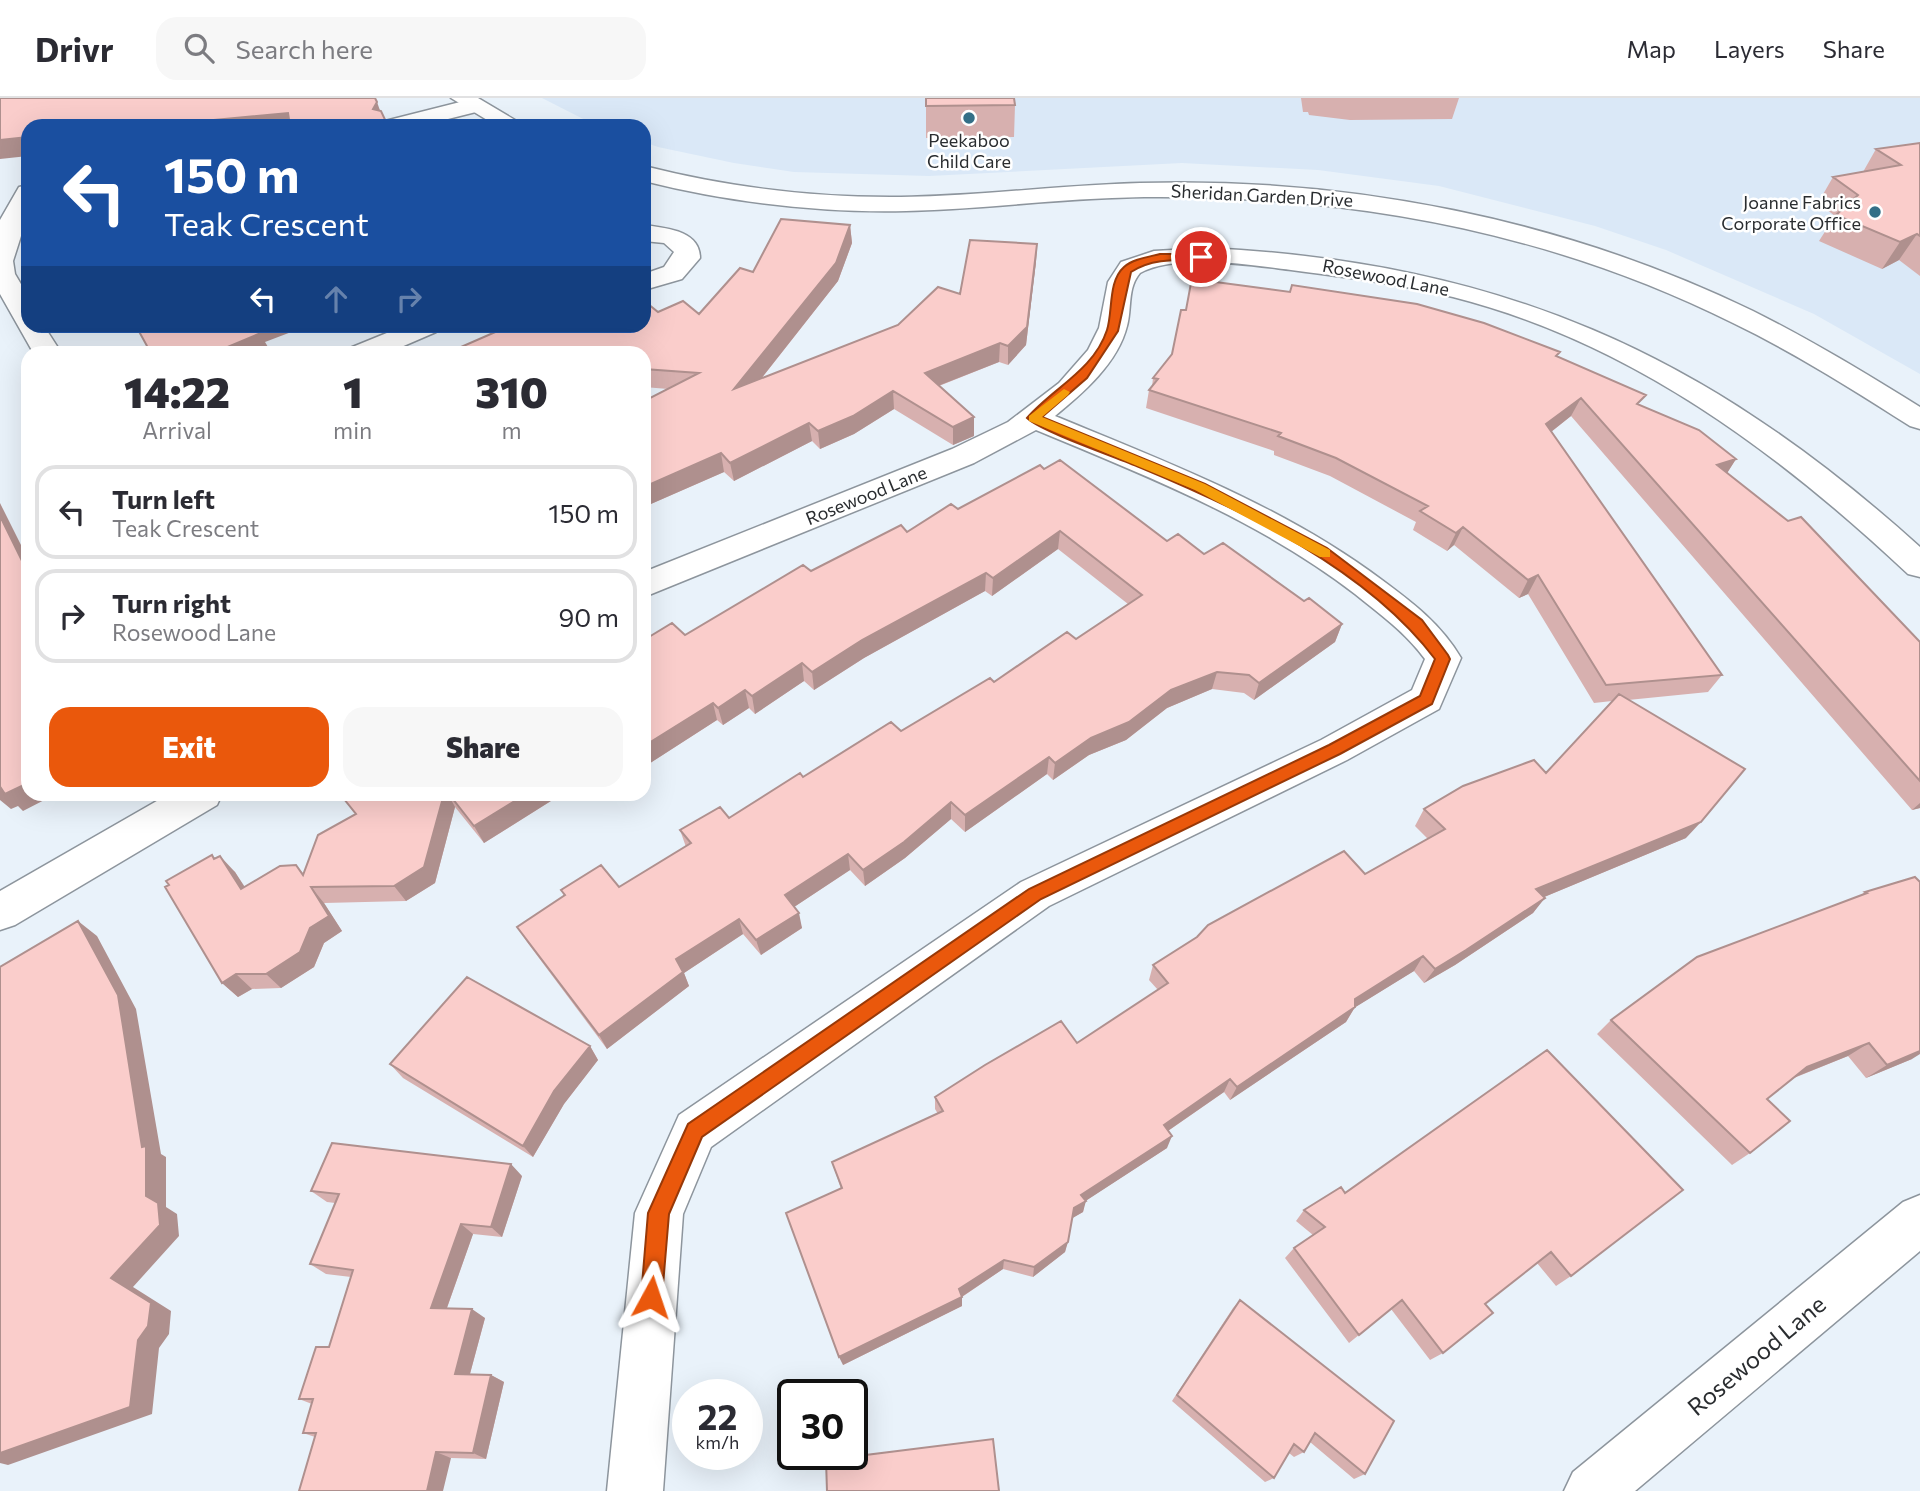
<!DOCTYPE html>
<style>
:root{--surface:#fff;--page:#f7f7f7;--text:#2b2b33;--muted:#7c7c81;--line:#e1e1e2;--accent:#ea580c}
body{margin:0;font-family:Commissioner,sans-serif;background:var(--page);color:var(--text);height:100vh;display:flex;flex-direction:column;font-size:26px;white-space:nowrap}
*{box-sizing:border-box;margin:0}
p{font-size:23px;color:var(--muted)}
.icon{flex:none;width:38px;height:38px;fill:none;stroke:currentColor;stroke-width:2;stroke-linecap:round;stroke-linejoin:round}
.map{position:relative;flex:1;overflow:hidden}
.sheet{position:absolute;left:21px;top:248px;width:630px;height:455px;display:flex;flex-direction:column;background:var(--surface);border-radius:21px;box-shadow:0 7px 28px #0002}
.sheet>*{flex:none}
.top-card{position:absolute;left:21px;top:21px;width:630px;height:214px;border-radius:21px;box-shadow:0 7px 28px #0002;background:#1a4fa0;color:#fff;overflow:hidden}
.speed{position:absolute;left:672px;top:1281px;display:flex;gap:14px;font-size:35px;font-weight:700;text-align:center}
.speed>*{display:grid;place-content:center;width:91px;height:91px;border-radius:50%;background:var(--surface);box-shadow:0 7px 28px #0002;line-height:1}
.speed small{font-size:18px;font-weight:400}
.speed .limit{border:4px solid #111;border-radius:10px;background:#fff;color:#111}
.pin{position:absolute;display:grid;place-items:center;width:60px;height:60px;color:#fff;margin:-30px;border:4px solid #fff;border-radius:50%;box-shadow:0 2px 7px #0007}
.me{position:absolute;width:77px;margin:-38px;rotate:5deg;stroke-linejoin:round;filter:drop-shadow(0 0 5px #0008)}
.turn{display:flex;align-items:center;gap:24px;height:147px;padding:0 28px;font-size:32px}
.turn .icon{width:91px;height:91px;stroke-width:2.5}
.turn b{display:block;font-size:49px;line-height:60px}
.lanes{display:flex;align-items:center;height:66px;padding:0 28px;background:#0003;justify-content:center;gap:35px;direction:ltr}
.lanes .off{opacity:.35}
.eta{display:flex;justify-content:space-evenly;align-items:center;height:119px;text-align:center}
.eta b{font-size:42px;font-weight:800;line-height:49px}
.action{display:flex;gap:14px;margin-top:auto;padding:14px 28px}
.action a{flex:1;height:80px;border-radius:21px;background:var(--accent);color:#fff;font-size:28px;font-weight:800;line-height:80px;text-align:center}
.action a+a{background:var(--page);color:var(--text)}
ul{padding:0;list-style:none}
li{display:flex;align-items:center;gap:21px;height:94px;margin:0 14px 10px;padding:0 14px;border:4px solid var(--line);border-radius:21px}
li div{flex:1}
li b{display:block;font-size:26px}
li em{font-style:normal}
header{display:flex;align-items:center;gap:42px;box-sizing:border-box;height:98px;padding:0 35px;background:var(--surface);border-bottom:2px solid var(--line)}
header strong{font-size:33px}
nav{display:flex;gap:38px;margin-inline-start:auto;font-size:24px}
.search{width:490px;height:63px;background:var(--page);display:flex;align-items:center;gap:18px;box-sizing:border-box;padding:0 24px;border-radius:21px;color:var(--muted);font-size:26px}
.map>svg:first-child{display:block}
.built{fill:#dae8f7}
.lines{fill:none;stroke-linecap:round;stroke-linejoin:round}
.minor-casing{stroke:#8d959d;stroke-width:3}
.tertiary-casing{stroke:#8d959d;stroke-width:3}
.minor{fill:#fff;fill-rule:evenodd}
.tertiary{fill:#fff;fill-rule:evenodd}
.wall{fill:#d7b0af}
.shaded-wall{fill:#af908e}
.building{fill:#facdcb;stroke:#af908e;stroke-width:2}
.route{fill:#ea580c;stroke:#983908;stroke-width:2}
.slow{fill:#f59e0b}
.poi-dot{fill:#346f87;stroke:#fff;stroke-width:2.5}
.labels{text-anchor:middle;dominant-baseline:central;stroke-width:5;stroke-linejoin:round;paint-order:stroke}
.far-poi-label{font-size:18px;fill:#2a2d30;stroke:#fff}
.far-street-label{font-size:18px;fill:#2a2d30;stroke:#fff}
.near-street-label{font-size:24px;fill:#2a2d30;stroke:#fff}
</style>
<header>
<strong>Drivr</strong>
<div class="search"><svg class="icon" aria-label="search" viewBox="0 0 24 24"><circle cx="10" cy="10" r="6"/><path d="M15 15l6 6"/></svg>Search here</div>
<nav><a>Map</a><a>Layers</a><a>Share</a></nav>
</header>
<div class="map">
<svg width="1920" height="1393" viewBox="0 0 1920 1393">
<rect width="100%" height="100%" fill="#e9f2fa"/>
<path class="built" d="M542,0H1920V276L1814,216L1666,152L1595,128L1439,88L1318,72L1182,65L929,78L794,74L734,65L658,49L644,44V28H597Z"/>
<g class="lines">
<defs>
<path id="minor" d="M476,0L487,7L484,12L420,28H382L385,23Z
M28,87V116L13,163L15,176L28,198V228H44L62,256H34L0,196V122L19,89Z
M644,127C665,130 700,132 700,160L682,181L644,192V176L664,169L674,154L664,145L644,143Z
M1209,150C1501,165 1704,254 1920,449V479L1908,476C1777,353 1630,244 1453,199C1399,186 1346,179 1291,172C1250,167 1177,155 1140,175C1127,190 1132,211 1127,228C1118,265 1083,295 1055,318C1169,365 1283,408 1382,482C1413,505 1441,526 1461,560L1439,611L1347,662L1049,808L711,1049L683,1116L663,1393H607L635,1115L679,1017L1021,784L1321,642L1412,592L1425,561C1405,534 1381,517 1355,496C1259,422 1147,378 1036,332L974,365L644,499V474L952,351L1008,324L1059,285L1088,252L1099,230L1108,184L1121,164L1154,153Z
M404,228H440L436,234L385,256H346L350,250Z
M169,696H222L217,707L15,827L0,832V793Z
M1920,1097V1153L1635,1393H1564L1573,1374L1903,1104Z"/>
<path id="tertiary" d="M451,0H478L525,28H497Z
M644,68C727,89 815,100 901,99C981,98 1060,87 1140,85C1350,79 1563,121 1753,213C1811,242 1865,275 1920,309V331L1910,328C1852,291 1795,255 1733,225C1549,133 1348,97 1144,99C1064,100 985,111 906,113C819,115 728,104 644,83Z"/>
</defs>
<use href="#minor" class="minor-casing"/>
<use href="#tertiary" class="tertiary-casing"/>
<use href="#minor" class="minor"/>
<use href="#tertiary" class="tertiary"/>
</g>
<path class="wall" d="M926,0L1015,7L1014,39L926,40Z
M1301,0H1459L1452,21L1350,22L1309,17L1308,14H1303Z
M1920,45V178L1899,162L1882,171L1819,143L1835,118L1818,105L1833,79L1863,74L1876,51Z
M850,127L852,145L838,183L761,281L898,227L960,196L1037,146L1036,164L1026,247L1008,267L999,264L939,288L974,319V338L953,347L894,311L854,336L820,351L812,343L734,383L724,374L644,409V303L668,291L644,289V228L658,214L699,216L753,174Z
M1558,259L1640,307L1736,361L1727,375L1920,544V710L1912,712L1571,318L1551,334L1722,577L1708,594L1628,602L1686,740L1544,799L1533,815L1455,867L1424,885L1414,873L1355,909L1346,924L1230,1002L1224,994L1168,1033L1167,1050L1085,1103L1083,1114L1072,1120L1065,1154L1033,1179L1003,1171L962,1199V1208L843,1267L841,1091L832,1064L938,1016L935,1011V999L1077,945L1158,892L1149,882L1153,867L1365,776L1428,741L1415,728L1424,711L1546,675L1612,603L1594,605L1528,496L1519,500L1454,447L1447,453L1413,432L1416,424L1330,378L1274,357V353L1146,310L1149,292L1152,289L1153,280Z
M1044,371L1167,443L1204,456L1304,503L1342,526L1335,544L1254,602L1244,595L1212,591L1167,610L1126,642L1089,657L1053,682L1047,676L965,734L951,721L905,760L865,788L850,772L794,809L802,830L761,857L743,836L684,875L689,888L607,951L527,844L517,829L564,798L561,792L619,789L686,749L680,732L729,720L803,679L901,633L1076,541L1128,506L1058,451L992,498L985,493L864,560L814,592L804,583L755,616L749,610L723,627L717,622L644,669V542L685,537L811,473L907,434Z
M340,696H562L484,745L455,709L435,785L406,803L324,805L342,833L324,845L314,869L281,890L252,891L238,899L222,885L215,760L235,774L244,789L296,767L303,775L355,716Z
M1920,784L1912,961L1866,980L1848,958L1794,980L1767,1001L1750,1055L1732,1067L1597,936L1611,922L1860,798L1865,794Z
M590,948L598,962L564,1006L533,1059L403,980L390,966Z
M1547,952L1571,1178L1556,1188L1537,1165L1485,1206L1443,1255L1430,1262L1391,1211L1349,1245L1285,1160L1294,1150L1313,1137L1296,1123L1304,1112L1345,1095Z
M522,1078L502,1139L473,1136L447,1210L485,1220L470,1276L491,1277L504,1284L486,1361L451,1360L315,1339L303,1335L312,1306L299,1301L329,1249L351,1179L326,1176L310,1166L335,1105L327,1104L311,1093Z
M1240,1202L1365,1376L1354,1381L1310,1344L1304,1354L1294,1359L1289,1355L1274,1380L1265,1384L1172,1303L1233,1210Z"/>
<path class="shaded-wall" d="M377,4L383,21L373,11Z
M288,15L294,28H150Z
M28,39V58L0,61V42Z
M850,127L852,145L838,183L738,310L734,291Z
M1917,136L1899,162L1882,171L1900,144Z
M1037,146L1036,164L1026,247L1008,267V248Z
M253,228H307L265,244L271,254L266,256H211Z
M1000,245L999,264L925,293V275Z
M893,293L894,311L854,336L820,351L818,333Z
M1581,300L1571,318L1537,345L1546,326Z
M974,319V338L953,347V329Z
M809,325L812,343L734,383L730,365Z
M721,355L724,374L644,409V389Z
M1736,361L1724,380L1717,367Z
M0,405L28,461V475L0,418Z
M1463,429L1454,447L1447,453L1456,435Z
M1060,433L1058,451L992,498L993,480Z
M986,475L985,493L864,560L814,592L812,574L862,542Z
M1538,477L1528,496L1519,500L1528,482Z
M1342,526L1335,544L1254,602L1259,585Z
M802,565L804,583L755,616L752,598Z
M1217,574L1212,591L1167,610L1126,642L1089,657L1053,682L1055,665L1091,640L1171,592Z
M745,592L749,610L723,627L718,610Z
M713,605L717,622L644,669V648Z
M1049,659L1047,676L965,734V717Z
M28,685V696H56L23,713L18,708L11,711L0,702V691Z
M444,696H448L455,709L435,785L406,803L394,788Z
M526,696H562L484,745L474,728Z
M951,704V721L905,760L865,788L863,772Z
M1920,705V710L1912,712Z
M1701,724L1686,740L1525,807L1536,791Z
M848,756L850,772L788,813L785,797Z
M220,758L235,774L256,806L241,791Z
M311,789L324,805L342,833L324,845L314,869L281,890L266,876Z
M1545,800L1533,815L1455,867L1424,885L1435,871Z
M799,815L802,830L761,857L756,842Z
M739,821L743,836L684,875L689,888L607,951L599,937L676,861Z
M78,823L97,838L136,911L161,1056L166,1059V1109L177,1116L179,1138L133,1189L171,1213L169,1236L159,1250L152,1316L8,1367L0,1365V1355L111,1180L146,1098L142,1049Z
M1423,858L1414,873L1346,915L1355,901Z
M236,876L252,891L238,899L222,885Z
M1355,909L1346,924L1230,1002L1237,989Z
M1869,945L1848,958L1788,982L1807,969Z
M590,948L598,962L564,1006L533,1059L523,1048L554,993Z
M1920,953V956L1912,961L1866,980L1887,967Z
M1230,981L1224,994L1159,1039L1164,1027Z
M1172,1038L1167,1050L1081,1106L1086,1103L1083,1114L1071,1121L1074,1110L1081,1097Z
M511,1066L522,1078L502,1139L491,1129Z
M461,1126L473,1136L444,1218L431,1210Z
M1068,1144L1065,1154L1033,1179L1034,1169Z
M1004,1162L1003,1171L960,1200L962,1199V1208L843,1267L839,1259L959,1191Z
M472,1211L485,1220L468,1283L455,1276Z
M491,1277L504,1284L486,1361L473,1355Z
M436,1354L451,1360L443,1393H427Z"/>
<path class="building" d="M0,0H375L377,4L373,11L381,13L388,28H290L288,15L150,28H28V39L0,42Z
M926,0H1014L1015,7L926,8Z
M1920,45V138L1917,136L1900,144L1836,117L1858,97L1833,79L1901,67L1876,51Z
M781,121L850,127L836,165L734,291L898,227L938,189L960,196L970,142L1037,146L1027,229L1008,248L1000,245L925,275L974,319L953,329L893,293L853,318L818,333L809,325L730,365L721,355L644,389V303L699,275L644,271V256H445L509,228H644V208L648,206L658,214L683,203L699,216L740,170L753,174Z
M1208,183L1290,194L1292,187L1417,206L1484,225L1560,254L1556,258L1646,297L1637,306L1699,332L1736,361L1717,367L1788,423L1801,419L1920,544V683L1581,300L1546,326L1722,577L1606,587L1538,477L1528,482L1463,429L1456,435L1420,413L1428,408L1336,360L1278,338L1281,335L1149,292L1158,281L1153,280L1172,256L1181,212H1186L1191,185L1207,187Z
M136,228H253L261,235L211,256H153L147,248Z
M1060,362L1167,443L1178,436L1204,456L1223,445L1304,503L1309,500L1342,526L1259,585L1249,577L1217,574L1171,592L1129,624L1091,640L1055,665L1049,659L965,717L951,704L904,744L863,772L848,756L785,797L799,815L756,842L739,821L676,861L683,874L599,937L517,829L565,797L561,792L601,767L619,789L691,745L680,732L720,709L729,720L800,675L803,679L891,624L901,633L990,580L994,584L1067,534L1076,541L1142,497L1060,433L993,480L986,475L862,542L812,574L802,565L752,598L745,592L718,610L713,605L644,648V542L672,525L685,537L803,467L811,473L901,427L907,434L951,406L958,411L1040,367L1044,371Z
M0,418L28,475V685L5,696L1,690L0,691Z
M1619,596L1745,671L1701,724L1536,791L1545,800L1466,852L1435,871L1423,858L1355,901V909L1237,989L1230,981L1164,1027L1172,1038L1081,1097L1086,1103L1074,1110L1068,1144L1034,1169L1004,1162L959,1191L962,1199L839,1259L786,1115L842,1090L832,1064L943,1013L935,999L985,967L1061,923L1077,945L1168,885L1153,867L1197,839L1208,827L1344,753L1365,776L1445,731L1424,711L1463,688L1534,662L1546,675Z
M340,696H444L424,769L394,788L311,789L329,818L310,830L300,854L266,876H236L222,885L165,789L169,787L166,783L212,757L214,761L220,758L241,791L280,768L296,767L303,777L318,737L356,716Z
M449,696H526L474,728Z
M1915,779L1920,784V953L1887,967L1869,945L1807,969L1767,1001L1790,1023L1750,1055L1611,922L1697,859L1867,795L1865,794Z
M78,823L118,897L142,1049L146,1048V1098L158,1105L160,1127L111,1180L151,1205L148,1228L138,1242L130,1309L0,1355V869Z
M467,879L590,948L554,993L523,1048L390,966Z
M1547,952L1683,1092L1571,1178L1551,1154L1485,1206L1493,1215L1443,1255L1402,1202L1359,1237L1294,1150L1325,1129L1304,1112L1341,1089L1345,1095Z
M332,1045L511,1066L491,1129L461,1126L431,1210L472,1211L455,1276L491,1277L473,1355L436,1354L427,1393H299L316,1335H303L313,1301H299L316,1249H329L353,1172L310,1166L339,1096L311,1093Z
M1240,1202L1394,1323L1365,1376L1315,1335L1304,1354L1294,1346L1274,1380L1177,1297Z
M993,1341L999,1393H827L826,1362Z"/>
<path class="route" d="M1160,156H1201L1206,159L1201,162C1177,162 1152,160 1131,174L1118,233L1087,280L1042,319L1205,386L1327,450L1422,522L1448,557L1450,561L1432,606L1340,656L1041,801L702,1039L669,1116L662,1199L659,1206L651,1209L644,1206L641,1199L648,1115L688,1026L1029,791L1329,647L1420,598L1435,561C1367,471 1243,412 1139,369C1116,359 1042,334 1027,320C1053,290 1094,272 1107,232C1113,213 1108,183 1124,169C1133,161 1148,159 1160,156Z"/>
<path class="slow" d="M1064,291L1070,294L1068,297L1042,319L1205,386L1330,452V459H1320L1195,392L1029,323V318Z"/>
<g class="poi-dot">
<circle cx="969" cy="20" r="7"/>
<circle cx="1875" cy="114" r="7"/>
</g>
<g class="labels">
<g class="far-poi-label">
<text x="969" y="42">Peekaboo<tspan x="969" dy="21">Child Care</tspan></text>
<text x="1861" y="104" text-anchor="end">Joanne Fabrics<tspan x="1861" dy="21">Corporate Office</tspan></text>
</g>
<g class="far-street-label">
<text transform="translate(1262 97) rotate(3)">Sheridan Garden Drive</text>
<text transform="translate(1386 179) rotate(11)">Rosewood Lane</text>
<text transform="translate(866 397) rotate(-22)">Rosewood Lane</text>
</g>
<g class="near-street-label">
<text transform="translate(1756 1257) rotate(-40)">Rosewood Lane</text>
</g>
</g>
</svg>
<div class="speed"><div>22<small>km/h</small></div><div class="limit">30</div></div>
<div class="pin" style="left:1201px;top:159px;background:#d93025"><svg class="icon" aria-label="arrive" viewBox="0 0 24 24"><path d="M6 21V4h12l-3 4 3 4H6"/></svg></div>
<svg class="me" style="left:651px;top:1199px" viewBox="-20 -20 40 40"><path d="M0-17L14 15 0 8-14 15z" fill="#ea580c" stroke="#fff" stroke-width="4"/></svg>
<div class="top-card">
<div class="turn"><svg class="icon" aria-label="left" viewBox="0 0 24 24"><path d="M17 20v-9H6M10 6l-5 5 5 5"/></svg><div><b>150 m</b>Teak Crescent</div></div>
<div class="lanes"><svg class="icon" aria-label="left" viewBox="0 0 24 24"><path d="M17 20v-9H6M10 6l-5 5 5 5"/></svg><svg class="icon off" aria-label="ahead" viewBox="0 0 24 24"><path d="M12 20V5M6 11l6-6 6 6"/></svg><svg class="icon off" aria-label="right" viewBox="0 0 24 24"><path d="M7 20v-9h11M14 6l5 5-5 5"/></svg></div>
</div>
<section class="sheet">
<div class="eta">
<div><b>14:22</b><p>Arrival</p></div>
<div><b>1</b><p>min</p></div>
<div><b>310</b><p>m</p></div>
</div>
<ul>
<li><svg class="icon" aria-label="left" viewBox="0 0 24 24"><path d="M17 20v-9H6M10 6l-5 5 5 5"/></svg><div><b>Turn left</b><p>Teak Crescent</p></div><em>150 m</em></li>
<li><svg class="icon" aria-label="right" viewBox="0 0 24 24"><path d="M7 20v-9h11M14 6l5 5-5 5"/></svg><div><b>Turn right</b><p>Rosewood Lane</p></div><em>90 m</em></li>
</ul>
<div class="action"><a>Exit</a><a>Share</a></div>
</section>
</div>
